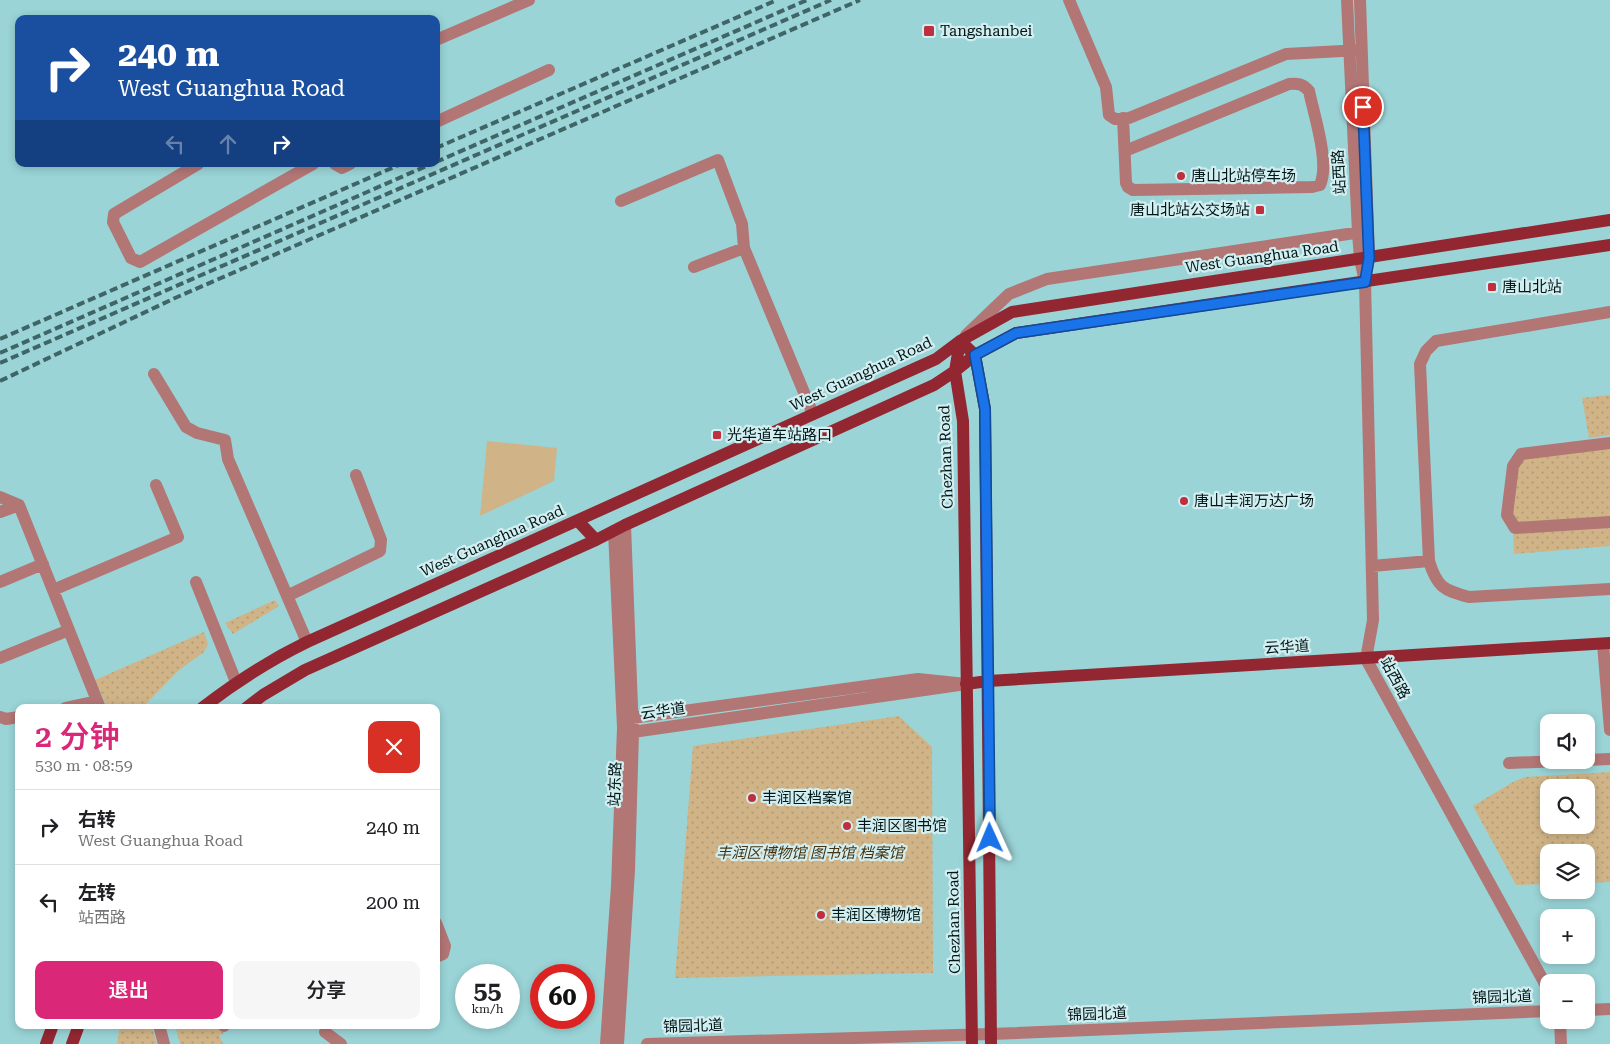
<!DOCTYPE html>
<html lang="zh">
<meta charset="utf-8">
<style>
:root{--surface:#fff;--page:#f6f6f6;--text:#202124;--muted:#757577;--line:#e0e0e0;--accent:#db2777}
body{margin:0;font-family:"Roboto Serif","Noto Sans SC",serif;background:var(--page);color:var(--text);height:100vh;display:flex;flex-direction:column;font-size:19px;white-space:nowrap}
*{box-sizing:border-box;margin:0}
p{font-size:16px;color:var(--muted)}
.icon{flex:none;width:28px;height:28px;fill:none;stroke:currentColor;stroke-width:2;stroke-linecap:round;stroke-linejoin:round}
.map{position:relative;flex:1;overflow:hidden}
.panel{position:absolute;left:15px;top:704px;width:425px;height:325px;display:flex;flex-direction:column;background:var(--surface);border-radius:10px;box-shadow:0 2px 8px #0003}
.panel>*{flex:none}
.banner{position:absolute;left:15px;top:15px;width:425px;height:152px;border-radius:10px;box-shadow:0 2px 8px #0003;background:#1a4fa0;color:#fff;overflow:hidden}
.fabs{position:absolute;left:1540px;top:714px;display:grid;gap:10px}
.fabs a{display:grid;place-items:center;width:55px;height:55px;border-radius:10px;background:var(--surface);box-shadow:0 2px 8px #0003;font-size:25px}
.speed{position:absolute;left:455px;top:964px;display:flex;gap:10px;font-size:25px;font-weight:700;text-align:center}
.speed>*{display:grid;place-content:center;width:65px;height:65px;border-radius:50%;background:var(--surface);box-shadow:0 2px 8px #0003;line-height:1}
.speed small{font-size:12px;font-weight:400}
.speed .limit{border:8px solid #d22;background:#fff;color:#111}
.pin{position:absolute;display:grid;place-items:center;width:42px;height:42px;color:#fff;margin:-21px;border:2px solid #fff;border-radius:50%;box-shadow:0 1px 5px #0007}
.me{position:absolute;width:55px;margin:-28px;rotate:359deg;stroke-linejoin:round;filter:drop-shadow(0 0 4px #0008)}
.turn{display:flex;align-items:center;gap:18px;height:105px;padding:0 20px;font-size:22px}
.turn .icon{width:65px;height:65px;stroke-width:2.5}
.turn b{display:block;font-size:35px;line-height:42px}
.lanes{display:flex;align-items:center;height:48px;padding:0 20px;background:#0003;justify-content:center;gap:25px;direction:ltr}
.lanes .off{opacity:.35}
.round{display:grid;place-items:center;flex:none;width:52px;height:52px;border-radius:10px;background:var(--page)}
.headline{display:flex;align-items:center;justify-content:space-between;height:85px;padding:0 20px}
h1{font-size:30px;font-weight:600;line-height:38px;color:var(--accent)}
.primary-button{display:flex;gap:10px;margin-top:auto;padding:10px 20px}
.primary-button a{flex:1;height:58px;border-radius:10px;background:var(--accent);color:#fff;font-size:20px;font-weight:600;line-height:58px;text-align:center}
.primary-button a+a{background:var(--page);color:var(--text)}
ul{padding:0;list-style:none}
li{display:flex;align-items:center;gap:15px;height:75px;padding:0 20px;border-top:1px solid var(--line)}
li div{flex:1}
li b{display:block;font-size:19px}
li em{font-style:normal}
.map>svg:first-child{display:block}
.green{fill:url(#green-dots);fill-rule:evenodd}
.pitch{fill:#d0b487}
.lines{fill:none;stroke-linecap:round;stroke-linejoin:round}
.minor{stroke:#b27675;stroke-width:12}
.major{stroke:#932731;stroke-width:12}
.rail{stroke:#406567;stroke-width:4;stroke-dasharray:8 4;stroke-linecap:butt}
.route-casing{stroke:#114b97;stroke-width:12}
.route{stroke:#1a73e8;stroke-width:9}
.poi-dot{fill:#bf2f3e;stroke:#d2eef0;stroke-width:2}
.labels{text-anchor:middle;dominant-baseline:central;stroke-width:4.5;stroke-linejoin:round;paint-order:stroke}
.poi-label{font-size:15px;fill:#011617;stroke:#d2eef0;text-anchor:start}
.street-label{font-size:15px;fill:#011617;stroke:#d2eef0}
.park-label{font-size:15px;font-style:italic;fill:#463412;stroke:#d2eef0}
</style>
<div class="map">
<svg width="1610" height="1044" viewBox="0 0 1610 1044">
<defs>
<pattern id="green-dots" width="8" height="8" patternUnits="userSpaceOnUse" patternTransform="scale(1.25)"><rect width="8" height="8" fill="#d0b487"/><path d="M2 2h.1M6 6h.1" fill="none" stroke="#b19a74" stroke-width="1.8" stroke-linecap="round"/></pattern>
</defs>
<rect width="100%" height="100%" fill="#9ad4d7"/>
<path class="green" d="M1610,395V435L1589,438L1582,398Z
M1610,446V546L1514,554L1510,460Z
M275,600L279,606L233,634L225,623Z
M204,632L208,644L204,652L178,671L143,707H107L95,680Z
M899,716L932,747L933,973L675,978L693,746Z
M1610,772V882L1586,883V852H1549V884L1516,885L1473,806L1513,782L1525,777ZM1549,788H1586V825H1549Z
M120,1025H151L157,1044H117Z
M175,1025H220L224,1034L219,1035L223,1044H180Z"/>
<path class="pitch" d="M487,441L557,448L554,481L480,516Z"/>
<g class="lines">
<path class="minor" d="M1069,0L1106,87L1109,115L1115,119L1129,118L1286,54L1361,50
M1347,0L1358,233L1360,259L1365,282L1373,620L1366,659L1549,991
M1360,0L1369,258L1367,268
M436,40L529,0
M1123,118L1126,183L1128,187L1133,190L1312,187L1320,185C1330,163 1314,115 1309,91C1303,84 1298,83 1289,84L1125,151
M436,122L549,70
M198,164L114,214L113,222L131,258L140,262L313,164
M335,164L342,168L350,164
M621,201L718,160L742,224L744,248L813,414
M694,267L744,248
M966,335L1009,294L1047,279L1368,231
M154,374L186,427L197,433L225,440L228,459L307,642
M1610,443L1521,454L1513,466L1507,515L1515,528L1610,522
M0,497L19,505L100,708
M0,512L19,505
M1429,561L1420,364L1426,351L1436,341L1610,312
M1372,566L1429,561C1437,587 1443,590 1469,597L1610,589
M0,582L43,564
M196,582L236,682
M53,590L178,537L156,485
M287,596L380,551L381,540L356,475
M1603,644L1610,730
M0,658L69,630
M918,679L966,684L633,732L623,728L632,718Z
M65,708L97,701
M0,717L6,719L19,717
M1509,763L1610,759
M436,923L445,946L443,954L436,957
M1586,1010L1610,1009
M1560,1020L1561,1044
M159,1025L164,1044
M224,1025V1026
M325,1032L341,1044
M606,1044L617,886L623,728L614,531
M618,1044L629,870L633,732L625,525
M647,1044L991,1034L1549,1011"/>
<path class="major" d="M960,341L975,355L985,409L991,1044
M960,341L955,371L963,421L972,1044
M578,521L596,540
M966,684L988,681L1610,643
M202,708C237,681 268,661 307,642L936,359L960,341L1012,312L1610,220
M246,708L263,695L305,670L596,540L625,525L934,385L955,371L975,355L1016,333L1610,245
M46,1044L53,1025
M72,1044L79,1025"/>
<path class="rail" d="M436,148L777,0
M436,162L807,0
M0,339L401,164
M0,353L431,164
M0,363L831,0
M0,381L175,298L860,0"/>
</g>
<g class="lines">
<defs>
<path id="route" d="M990,838L985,409L975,355L1016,333L1365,282L1369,258L1363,107"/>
</defs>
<use href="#route" class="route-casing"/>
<use href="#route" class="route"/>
</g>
<g class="poi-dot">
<rect x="923" y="25" width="12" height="12" rx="2.5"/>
<circle cx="1181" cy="176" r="5"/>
<rect x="1255" y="205" width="10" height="10" rx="2.5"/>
<rect x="1487" y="282" width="10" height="10" rx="2.5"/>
<rect x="712" y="430" width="10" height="10" rx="2.5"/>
<circle cx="1184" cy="501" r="5"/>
<circle cx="752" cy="798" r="5"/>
<circle cx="847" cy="826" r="5"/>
<circle cx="821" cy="915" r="5"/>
</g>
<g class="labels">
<g class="poi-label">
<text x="940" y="31">Tangshanbei</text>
<text x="1191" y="176">唐山北站停车场</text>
<text x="1250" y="210" text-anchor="end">唐山北站公交场站</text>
<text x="1502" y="287">唐山北站</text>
<text x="727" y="435">光华道车站路口</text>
<text x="1194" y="501">唐山丰润万达广场</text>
<text x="762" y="798">丰润区档案馆</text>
<text x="857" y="826">丰润区图书馆</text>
<text x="831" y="915">丰润区博物馆</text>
</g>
<g class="street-label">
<text transform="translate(1339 172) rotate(-93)">站西路</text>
<text transform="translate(1262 257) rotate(-8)">West Guanghua Road</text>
<text transform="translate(861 374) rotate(-25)">West Guanghua Road</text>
<text transform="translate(946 457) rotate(-92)">Chezhan Road</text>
<text transform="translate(492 541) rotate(-24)">West Guanghua Road</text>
<text transform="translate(1287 647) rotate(-3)">云华道</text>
<text transform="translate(1395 678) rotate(61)">站西路</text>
<text transform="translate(663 711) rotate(-8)">云华道</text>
<text transform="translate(615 784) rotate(-88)">站东路</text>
<text transform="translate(954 922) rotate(-91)">Chezhan Road</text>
<text transform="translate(1502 997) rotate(-2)">锦园北道</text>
<text transform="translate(1097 1014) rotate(-2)">锦园北道</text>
<text transform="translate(693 1026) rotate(-2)">锦园北道</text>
</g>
<g class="park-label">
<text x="810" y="853">丰润区博物馆 图书馆 档案馆</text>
</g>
</g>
</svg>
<div class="fabs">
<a><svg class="icon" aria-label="sound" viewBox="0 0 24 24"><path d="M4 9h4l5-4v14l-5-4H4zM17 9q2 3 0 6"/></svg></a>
<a><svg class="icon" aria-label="search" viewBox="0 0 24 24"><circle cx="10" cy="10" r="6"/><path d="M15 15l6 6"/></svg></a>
<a><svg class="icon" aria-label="layers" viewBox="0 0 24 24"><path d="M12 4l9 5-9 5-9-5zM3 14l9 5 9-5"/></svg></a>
<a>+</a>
<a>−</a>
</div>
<div class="speed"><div>55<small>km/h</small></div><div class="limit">60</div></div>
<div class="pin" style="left:1363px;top:107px;background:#d93025"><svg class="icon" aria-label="arrive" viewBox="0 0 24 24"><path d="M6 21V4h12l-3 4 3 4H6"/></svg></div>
<svg class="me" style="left:990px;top:838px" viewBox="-20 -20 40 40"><path d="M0-17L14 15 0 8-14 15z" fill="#1a73e8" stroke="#fff" stroke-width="4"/></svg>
<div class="banner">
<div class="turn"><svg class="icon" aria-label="right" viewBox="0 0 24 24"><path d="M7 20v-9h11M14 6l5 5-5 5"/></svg><div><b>240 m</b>West Guanghua Road</div></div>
<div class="lanes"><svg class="icon off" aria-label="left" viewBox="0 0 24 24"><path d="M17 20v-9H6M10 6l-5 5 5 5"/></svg><svg class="icon off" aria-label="ahead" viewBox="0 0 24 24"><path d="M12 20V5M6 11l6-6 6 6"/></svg><svg class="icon" aria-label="right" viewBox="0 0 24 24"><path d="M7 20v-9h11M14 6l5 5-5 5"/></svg></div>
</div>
<section class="panel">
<div class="headline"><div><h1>2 分钟</h1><p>530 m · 08:59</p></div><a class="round" style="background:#d93025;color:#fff"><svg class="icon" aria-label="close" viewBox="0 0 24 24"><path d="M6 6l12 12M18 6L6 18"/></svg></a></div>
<ul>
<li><svg class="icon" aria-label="right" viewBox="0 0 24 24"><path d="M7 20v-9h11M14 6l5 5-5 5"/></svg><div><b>右转</b><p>West Guanghua Road</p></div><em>240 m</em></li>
<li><svg class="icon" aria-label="left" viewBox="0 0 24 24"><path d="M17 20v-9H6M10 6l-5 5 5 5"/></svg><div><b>左转</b><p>站西路</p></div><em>200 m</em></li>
</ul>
<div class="primary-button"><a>退出</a><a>分享</a></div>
</section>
</div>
